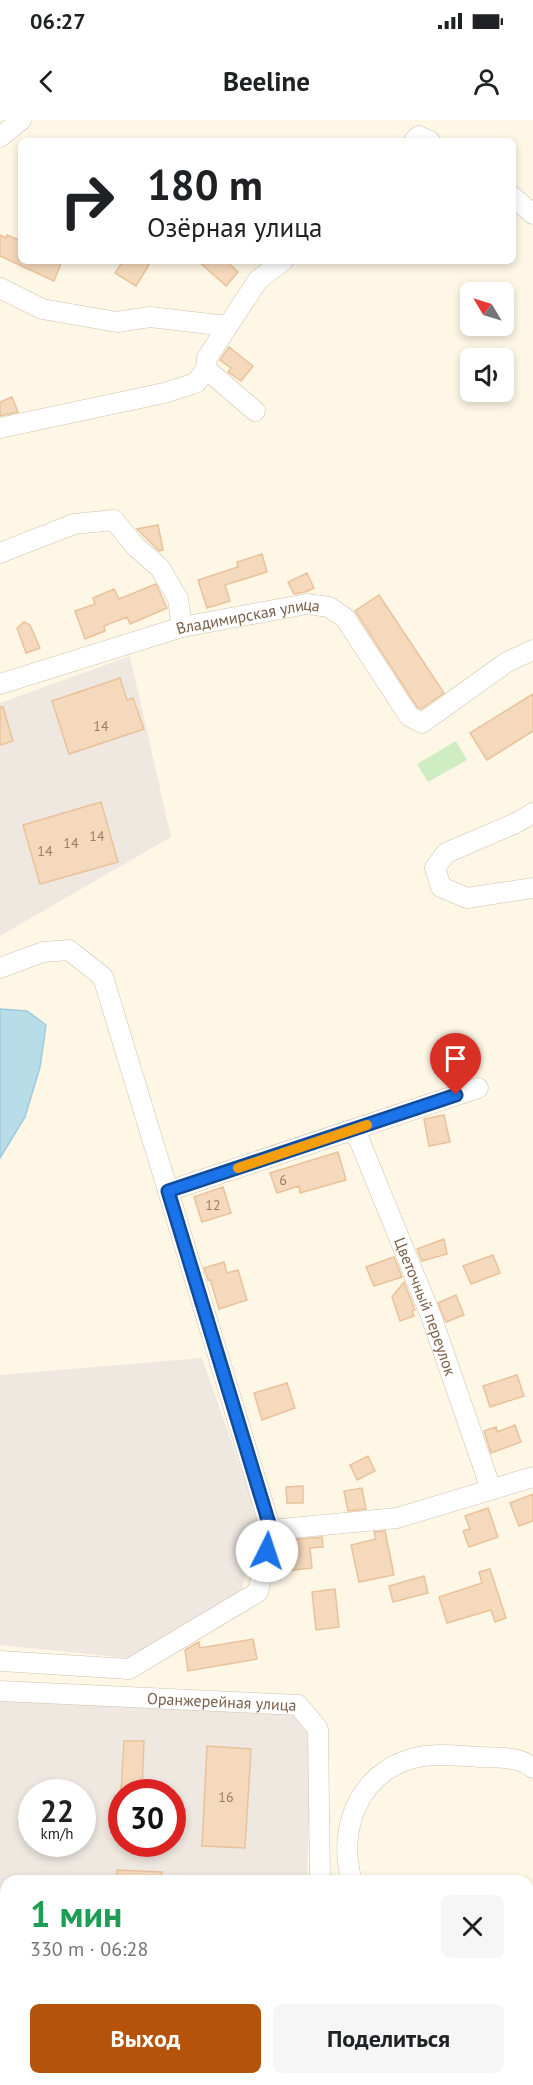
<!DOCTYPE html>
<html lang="ru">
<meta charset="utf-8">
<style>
:root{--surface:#fff;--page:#f6f6f6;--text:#202124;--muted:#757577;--accent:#b45309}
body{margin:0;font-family:"PT Sans",sans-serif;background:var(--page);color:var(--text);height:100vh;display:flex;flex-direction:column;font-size:22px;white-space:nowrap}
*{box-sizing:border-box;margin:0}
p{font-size:20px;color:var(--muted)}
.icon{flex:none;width:33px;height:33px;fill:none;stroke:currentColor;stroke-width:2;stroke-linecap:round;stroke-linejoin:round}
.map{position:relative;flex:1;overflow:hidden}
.details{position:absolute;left:0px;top:1755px;width:534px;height:210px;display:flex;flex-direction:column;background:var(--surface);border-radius:18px 18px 0 0;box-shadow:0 3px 9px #0003}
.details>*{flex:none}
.banner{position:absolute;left:18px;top:18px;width:498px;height:126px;border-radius:9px;box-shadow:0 3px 9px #0003;background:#fff;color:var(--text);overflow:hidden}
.needle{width:39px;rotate:308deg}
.controls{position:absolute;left:460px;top:162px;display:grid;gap:12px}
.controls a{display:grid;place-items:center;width:54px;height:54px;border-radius:9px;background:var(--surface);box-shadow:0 3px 9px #0003;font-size:30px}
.speed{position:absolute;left:18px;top:1659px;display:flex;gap:12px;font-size:30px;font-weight:700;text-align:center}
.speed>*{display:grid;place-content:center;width:78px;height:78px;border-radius:50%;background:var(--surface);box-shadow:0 3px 9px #0003;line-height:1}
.speed small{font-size:15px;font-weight:400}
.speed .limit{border:9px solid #d22;background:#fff;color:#111}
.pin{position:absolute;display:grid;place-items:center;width:51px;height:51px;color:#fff;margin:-62px -26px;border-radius:50% 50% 50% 0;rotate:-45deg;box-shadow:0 0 6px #0007}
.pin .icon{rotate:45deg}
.me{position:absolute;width:66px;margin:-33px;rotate:4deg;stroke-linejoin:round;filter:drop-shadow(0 0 4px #0008)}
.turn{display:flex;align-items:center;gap:21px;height:126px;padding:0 30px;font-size:27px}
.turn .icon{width:78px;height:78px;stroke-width:2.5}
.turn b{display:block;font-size:42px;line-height:51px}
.round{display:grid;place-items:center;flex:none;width:63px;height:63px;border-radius:9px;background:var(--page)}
.overview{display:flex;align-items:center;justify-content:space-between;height:102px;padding:0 30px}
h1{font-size:36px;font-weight:600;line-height:45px;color:#1e9e55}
.button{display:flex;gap:12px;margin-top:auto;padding:12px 30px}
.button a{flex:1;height:69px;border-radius:9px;background:var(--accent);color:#fff;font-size:24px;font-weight:600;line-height:69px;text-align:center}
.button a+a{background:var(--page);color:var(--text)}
.status{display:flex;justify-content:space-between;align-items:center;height:42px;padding:0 30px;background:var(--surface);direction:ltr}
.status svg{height:16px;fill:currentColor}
header{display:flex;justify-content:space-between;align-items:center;height:78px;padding:0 30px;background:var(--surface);font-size:27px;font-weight:600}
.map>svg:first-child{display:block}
.industrial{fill:#eee8e0;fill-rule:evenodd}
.green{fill:#cfedc3}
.water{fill:#b9dce9;stroke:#9ecbdb;stroke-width:1.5}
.building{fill:#f5d9bc;stroke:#e9c29b;stroke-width:1.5}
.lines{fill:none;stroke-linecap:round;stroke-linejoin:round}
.minor-casing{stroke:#d0c0ab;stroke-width:21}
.minor{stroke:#fff;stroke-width:20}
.route-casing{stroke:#114b97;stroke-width:15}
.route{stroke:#1a73e8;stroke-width:10}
.slow{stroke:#f59e0b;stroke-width:10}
.labels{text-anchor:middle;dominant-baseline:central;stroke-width:4.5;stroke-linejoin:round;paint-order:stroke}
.number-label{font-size:14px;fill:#987e66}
.street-label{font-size:16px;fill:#796049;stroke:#fffaee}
</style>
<div class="status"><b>06:27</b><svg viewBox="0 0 49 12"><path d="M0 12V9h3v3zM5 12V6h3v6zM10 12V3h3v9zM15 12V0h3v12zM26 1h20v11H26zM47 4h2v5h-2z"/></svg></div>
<header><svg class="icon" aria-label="back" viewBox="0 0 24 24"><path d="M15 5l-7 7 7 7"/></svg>Beeline<svg class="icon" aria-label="person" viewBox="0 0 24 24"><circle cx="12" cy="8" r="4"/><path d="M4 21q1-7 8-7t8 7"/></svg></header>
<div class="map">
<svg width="533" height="1965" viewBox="0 0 533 1965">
<rect width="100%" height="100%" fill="#fef7e6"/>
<path class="industrial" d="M130,536L171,717L0,816V583Z
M202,1238L260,1403L241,1471L128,1538L0,1525V1255Z
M0,1579L293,1593L312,1615L307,1761H6V1848H0ZM32,1672H82V1724H32ZM122,1672H172V1724H122Z"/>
<path class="green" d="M456,621L467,640L428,662L417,644Z
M528,1820H533V1965H0V1848H6V1959H528Z"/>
<path class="water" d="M0,889L27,891L46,905L40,947L25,997L0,1038Z"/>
<path class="building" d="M0,115L6,118L7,115L21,121V141H62L54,161L0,136Z
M123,141H143L149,145L136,166L115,153Z
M198,141H226L238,152L226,166Z
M229,227L253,246L241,261L228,252L231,248L220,240Z
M12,277L18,292L0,296V282Z
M158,405L163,430L159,431L137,409Z
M262,434L267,452L225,465L230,481L207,488L198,460L238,447L237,442Z
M307,453L314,468L305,472L294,474L288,462Z
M156,464L167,488L130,504L127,497L104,506L105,511L85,519L75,491L95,484L93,478L114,469L119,479Z
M379,475L444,573L421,589L417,587L355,491Z
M24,502L30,505L40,528L26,533L17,508Z
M120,558L127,580L133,578L144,609L69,634L52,581Z
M533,574V611L487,640L470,613Z
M0,587H3L13,621L0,625Z
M101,682L118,742L40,764L23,705Z
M444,995L450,1022L429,1026L424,999Z
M338,1032L346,1060L300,1073L299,1066L277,1073L270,1053Z
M223,1067L231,1093L202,1102L194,1077Z
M444,1119L447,1134L422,1141L417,1129Z
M493,1135L500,1153L471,1164L463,1146Z
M394,1137L402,1157L374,1166L366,1147Z
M224,1142L227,1153L238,1150L247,1180L219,1189L210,1159L208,1160L204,1148Z
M404,1162L415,1190L412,1191L414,1196L400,1201L392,1177Z
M456,1175L464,1195L446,1202L438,1183Z
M517,1255L524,1276L490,1287L483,1266Z
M287,1263L295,1288L262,1300L254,1273Z
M515,1305L521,1322L491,1333L484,1311L496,1307L497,1312Z
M368,1336L375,1351L357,1360L350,1345Z
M303,1366V1383H287L286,1367Z
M362,1368L366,1389L348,1391L344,1371Z
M533,1374V1401L519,1406L510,1383Z
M488,1388L498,1417L469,1427L463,1411L470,1409L465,1396Z
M385,1411L394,1455L359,1462L351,1425L376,1419L374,1412Z
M322,1417L323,1427L310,1428L312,1448L283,1451L281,1421Z
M490,1449L506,1498L495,1502L491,1490L447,1503L439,1477L482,1463L479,1452Z
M424,1456L428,1473L393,1482L389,1466Z
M335,1469L339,1507L316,1510L312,1472Z
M253,1519L257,1539L188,1551L185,1530L197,1523L199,1522L200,1528Z
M124,1621H144L142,1672H121Z
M207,1626L251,1629L245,1728L202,1726Z
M117,1750L162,1752L161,1761H116Z"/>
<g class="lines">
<defs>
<g id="minor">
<path d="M0,17L21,0"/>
<path d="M414,21L419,16L430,21"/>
<path d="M513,77L533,94"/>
<path d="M0,168L42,189L117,202L150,197L227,206"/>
<path d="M255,291L206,249L207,238L258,160L283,141"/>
<path d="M0,308L164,273L196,263L206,249"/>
<path d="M0,433L74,404L114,400L135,426L160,448L178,479L182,507"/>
<path id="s1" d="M0,564L182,507L307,484L329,487L345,498L409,596L422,603L507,542L533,530"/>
<path d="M533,693L516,703L446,733L435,748L441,767L467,778L533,768"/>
<path d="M0,848L43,832L69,830L103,857L271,1410L258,1472L129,1549L0,1541"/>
<path id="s2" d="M347,1011L358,1017L431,1196L491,1369"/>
<path d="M168,1071L478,968"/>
<path d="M271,1410L397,1398L533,1357"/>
<path id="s3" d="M0,1571L298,1585L318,1609L320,1761"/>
<path d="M352,1761C337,1711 358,1654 411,1639C433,1632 458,1636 480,1637C498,1638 519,1636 533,1648"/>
<path d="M528,1852H533"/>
<path d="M321,1959V1965"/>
</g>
</defs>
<use href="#minor" class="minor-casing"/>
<use href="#minor" class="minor"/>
</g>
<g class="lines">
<defs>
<path id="route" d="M267,1431L271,1410L168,1071L456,975"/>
</defs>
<use href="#route" class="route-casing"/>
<use href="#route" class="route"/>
<path class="slow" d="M238,1048L367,1005"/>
</g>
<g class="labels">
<g class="number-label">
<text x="101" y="606">14</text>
<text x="97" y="716">14</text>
<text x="71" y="723">14</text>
<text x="45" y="731">14</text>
<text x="283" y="1060">6</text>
<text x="213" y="1085">12</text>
<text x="226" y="1677">16</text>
</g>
<g class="street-label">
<text stroke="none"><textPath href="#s1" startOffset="258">Владимирская улица</textPath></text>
<text stroke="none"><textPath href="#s2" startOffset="195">Цветочный переулок</textPath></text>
<text stroke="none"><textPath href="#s3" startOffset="222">Оранжерейная улица</textPath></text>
</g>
</g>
</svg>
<div class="controls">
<a><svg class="needle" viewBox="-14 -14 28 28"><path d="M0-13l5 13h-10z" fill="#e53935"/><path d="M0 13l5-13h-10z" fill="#757577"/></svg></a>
<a><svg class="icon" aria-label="sound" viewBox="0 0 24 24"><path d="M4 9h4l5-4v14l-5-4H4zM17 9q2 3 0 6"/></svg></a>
</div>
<div class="speed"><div>22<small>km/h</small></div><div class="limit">30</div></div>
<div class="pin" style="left:456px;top:975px;background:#d93025"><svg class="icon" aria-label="arrive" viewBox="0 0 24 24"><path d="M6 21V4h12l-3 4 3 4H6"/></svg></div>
<svg class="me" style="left:267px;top:1431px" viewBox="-20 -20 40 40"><circle r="19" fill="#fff"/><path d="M0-13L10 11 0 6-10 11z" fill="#1a73e8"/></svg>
<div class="banner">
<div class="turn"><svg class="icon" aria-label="right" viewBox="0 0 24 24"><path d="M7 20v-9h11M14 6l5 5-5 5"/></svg><div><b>180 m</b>Озёрная улица</div></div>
</div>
<section class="details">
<div class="overview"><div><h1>1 мин</h1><p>330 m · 06:28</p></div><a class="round"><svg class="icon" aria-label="close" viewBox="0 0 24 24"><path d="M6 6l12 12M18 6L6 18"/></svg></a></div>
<div class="button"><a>Выход</a><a>Поделиться</a></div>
</section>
</div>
